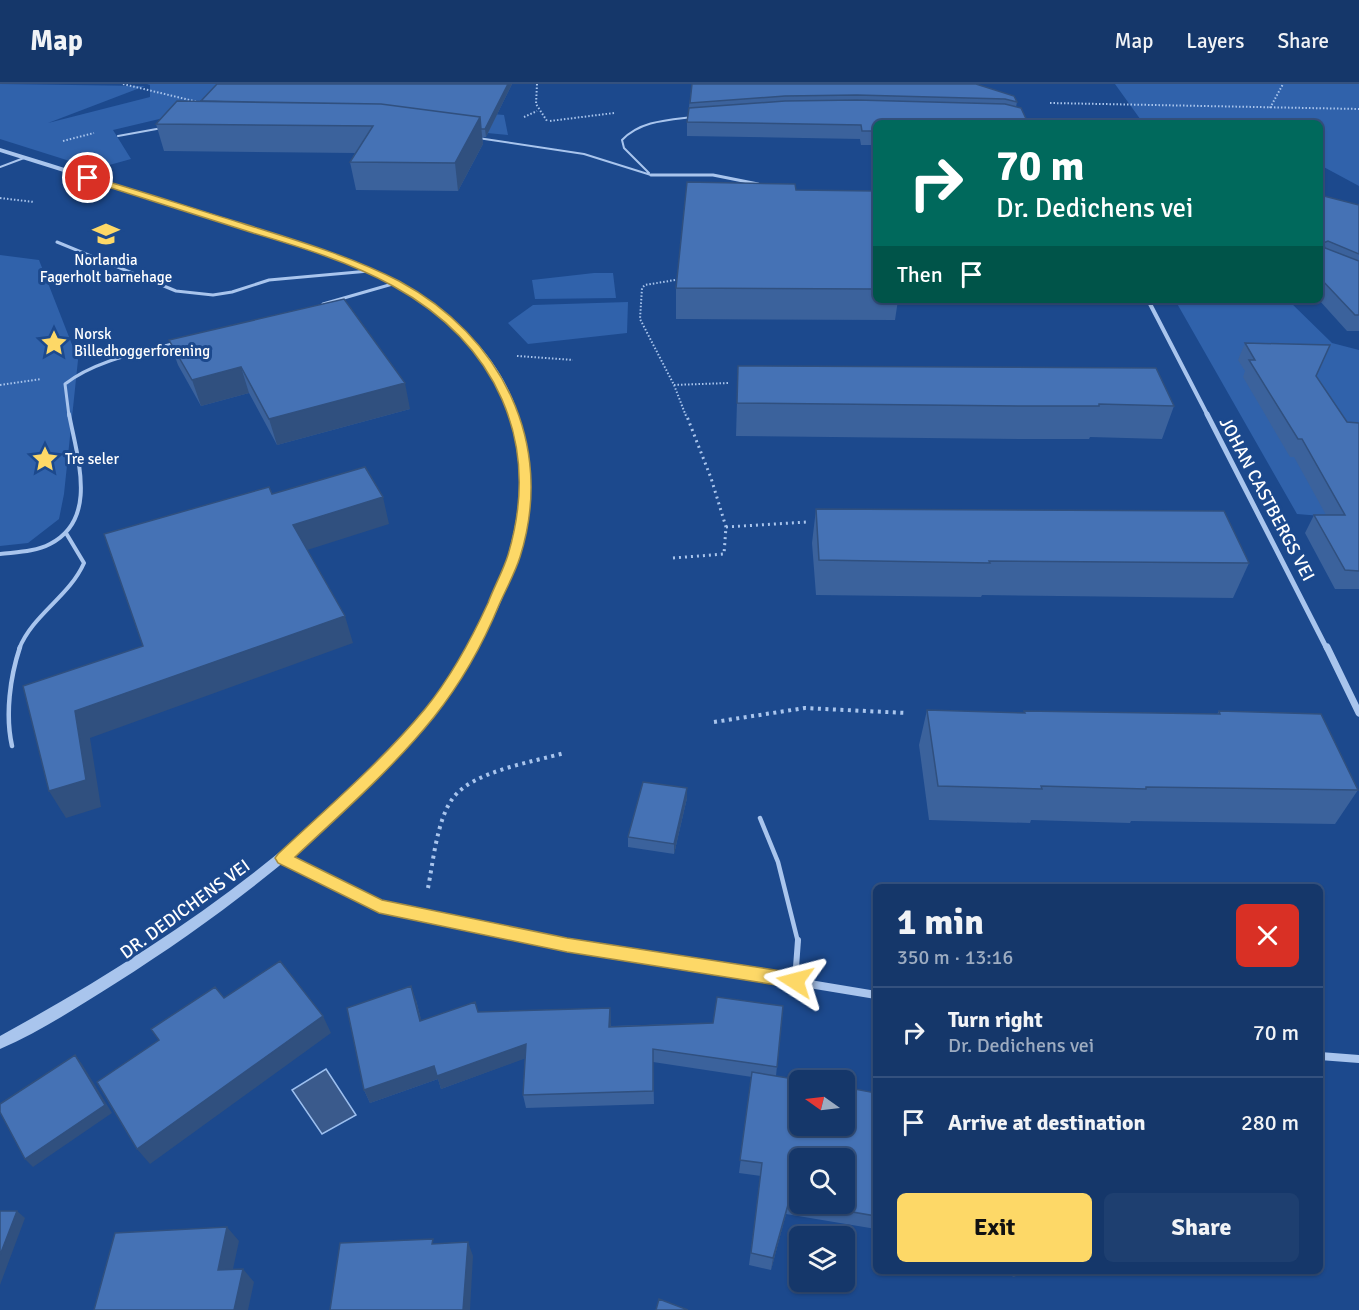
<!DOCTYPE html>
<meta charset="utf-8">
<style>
:root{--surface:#15376a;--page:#1e3f70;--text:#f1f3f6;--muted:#9dacc1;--line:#34517e;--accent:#fdd867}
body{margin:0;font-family:Signika,sans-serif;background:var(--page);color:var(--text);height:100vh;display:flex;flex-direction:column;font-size:22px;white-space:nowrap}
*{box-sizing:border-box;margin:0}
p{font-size:20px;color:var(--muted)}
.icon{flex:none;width:33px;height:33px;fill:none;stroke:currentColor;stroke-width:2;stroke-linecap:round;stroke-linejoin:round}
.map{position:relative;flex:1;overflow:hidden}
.panel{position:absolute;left:873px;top:800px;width:450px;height:390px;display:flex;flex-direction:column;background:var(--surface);border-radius:9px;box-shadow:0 2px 4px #0004,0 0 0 2px var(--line)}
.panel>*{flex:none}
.hud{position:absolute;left:873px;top:36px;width:450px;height:183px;border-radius:9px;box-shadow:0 2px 4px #0004,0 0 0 2px var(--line);background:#00695c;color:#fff;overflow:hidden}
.needle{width:39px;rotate:284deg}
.buttons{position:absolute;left:789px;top:986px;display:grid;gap:12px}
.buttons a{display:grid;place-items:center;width:66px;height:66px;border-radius:9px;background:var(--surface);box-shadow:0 2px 4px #0004,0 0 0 2px var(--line);font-size:30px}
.pin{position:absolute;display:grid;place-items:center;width:51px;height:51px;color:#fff;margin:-26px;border:3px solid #fff;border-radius:50%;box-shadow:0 2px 6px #0007}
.me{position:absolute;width:66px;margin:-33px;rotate:279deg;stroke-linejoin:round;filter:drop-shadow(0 0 4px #0008)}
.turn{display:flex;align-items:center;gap:21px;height:126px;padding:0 24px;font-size:27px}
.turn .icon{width:78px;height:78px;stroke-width:2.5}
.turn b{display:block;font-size:42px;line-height:51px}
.then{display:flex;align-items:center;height:57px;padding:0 24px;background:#0003;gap:12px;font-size:22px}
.round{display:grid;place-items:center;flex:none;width:63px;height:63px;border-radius:9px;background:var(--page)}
.summary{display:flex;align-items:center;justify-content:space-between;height:102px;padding:0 24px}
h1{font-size:36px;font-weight:800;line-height:45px}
.action{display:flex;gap:12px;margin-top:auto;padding:12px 24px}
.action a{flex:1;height:69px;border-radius:9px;background:var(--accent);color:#111;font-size:24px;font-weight:800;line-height:69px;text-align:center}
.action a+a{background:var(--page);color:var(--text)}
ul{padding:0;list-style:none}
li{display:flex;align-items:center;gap:18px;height:90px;padding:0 24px;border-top:2px solid var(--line)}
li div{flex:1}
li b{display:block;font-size:22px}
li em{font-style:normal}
header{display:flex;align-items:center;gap:36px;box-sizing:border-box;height:84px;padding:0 30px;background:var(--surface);border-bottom:2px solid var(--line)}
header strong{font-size:28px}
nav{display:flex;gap:33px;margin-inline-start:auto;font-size:21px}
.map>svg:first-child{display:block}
.green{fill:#3062ab}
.water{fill:#3a5a8c;stroke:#9cbfef;stroke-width:1.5}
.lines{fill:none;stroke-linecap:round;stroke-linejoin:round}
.path-far2{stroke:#a9c5ed;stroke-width:2;stroke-dasharray:1.5 2;stroke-linecap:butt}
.path-far1{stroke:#a9c5ed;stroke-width:3;stroke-dasharray:2 4;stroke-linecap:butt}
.path{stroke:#a9c5ed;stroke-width:4;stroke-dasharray:3 4.5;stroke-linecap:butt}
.service-far4{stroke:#a9c5ed;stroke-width:2}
.service-far3{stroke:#a9c5ed;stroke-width:3}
.service-far2{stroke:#a9c5ed;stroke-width:4}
.service-far1{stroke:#a9c5ed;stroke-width:4.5}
.service{stroke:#a9c5ed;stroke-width:6}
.minor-far4{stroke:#a9c5ed;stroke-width:3}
.minor-far3{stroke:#a9c5ed;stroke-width:4}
.minor-far2{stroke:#a9c5ed;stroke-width:5}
.minor-far1{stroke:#a9c5ed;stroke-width:7}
.minor{stroke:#a9c5ed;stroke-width:8}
.tertiary{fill:#a9c5ed;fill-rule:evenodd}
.wall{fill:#3b629c}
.shaded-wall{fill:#30507f}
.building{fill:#4572b5;stroke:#30507f;stroke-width:1.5}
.route{fill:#fdd867;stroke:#a48c43;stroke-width:1.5}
.labels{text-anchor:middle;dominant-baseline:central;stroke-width:6;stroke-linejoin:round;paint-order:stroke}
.far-poi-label{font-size:15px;fill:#fff;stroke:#1c498d;text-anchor:start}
.street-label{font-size:18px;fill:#fff;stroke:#1c498d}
</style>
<header>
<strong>Map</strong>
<nav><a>Map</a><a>Layers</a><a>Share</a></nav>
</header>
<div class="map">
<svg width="1359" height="1226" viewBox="0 0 1359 1226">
<rect width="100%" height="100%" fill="#1c498d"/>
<path class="green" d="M0,0L145,2L48,39L150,13V1L147,0H217L225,8L504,31L508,51L363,37L172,32L113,46L131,75L95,85L0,55Z
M1115,0H1359V102L1320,81V39H1143Z
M0,171L39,176L78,276L64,410L59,435L28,459L0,462Z
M594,189H613L616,214L535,215L532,196Z
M1175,216H1288L1332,259L1359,266V435L1297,430Z
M628,218L627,249L528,260L508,239L533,221Z"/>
<path class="water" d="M326,985L356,1031L322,1050L292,1006Z"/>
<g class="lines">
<path class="path-far2" d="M123,0L198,18
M537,0L536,20L547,37
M1050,19L1359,25
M1270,24L1283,0
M524,33L537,27
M550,37L614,29
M63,57L94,49
M0,114L34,118
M675,196L645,201L642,204L640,235L674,301L686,332
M517,272L573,276
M0,301L41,295
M674,301L728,299"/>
<path class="path-far1" d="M726,443L806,438
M673,474L724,470L726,443L711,394L686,330"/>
<path class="path" d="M714,638L805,624L906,629
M428,804C433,779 437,735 453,714C473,687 533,678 564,669"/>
<path class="service-far4" d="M1021,34L1033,39
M118,52L162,44
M478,54L584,70L651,91
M0,83L24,74
M649,89L624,64L622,56C640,37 667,36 692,33"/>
<path class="service-far3" d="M57,158L176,207L213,211L232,208L269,196L369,187
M323,220L396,199
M69,332L65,300C96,276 139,269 176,259"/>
<path class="service-far2" d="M0,470C16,468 35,468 50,460C99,435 77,373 69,330
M19,565C33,530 69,513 84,479L66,449"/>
<path class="service-far1" d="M12,662C5,631 10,593 20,563
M760,734L778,778L798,858"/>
<path class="service" d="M795,897L798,856"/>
<path class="minor-far4" d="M651,91H713L758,100"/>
<path class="minor-far3" d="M1148,216L1208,332"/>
<path class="minor-far2" d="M1207,330L1327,565"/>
<path class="minor-far1" d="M1327,563L1359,629
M283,774L379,822L550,858"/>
<path class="minor" d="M543,856L876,911
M1320,972L1359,975"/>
<path class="tertiary" d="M0,64C66,84 132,106 199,126C293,156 408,182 477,259C577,371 513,529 433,632C407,665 376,695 346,723C275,790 198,847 116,899C79,922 40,948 0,965V952C120,886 234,813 335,720C367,690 399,660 426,625C470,569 507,499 517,429C529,354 504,289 447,239C383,183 295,161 216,136C144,113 72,91 0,68Z"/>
</g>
<path class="wall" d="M512,0L486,53H482L483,60L458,107L356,106L350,78L355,69L164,67L156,40L201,17Z
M692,0H976L1017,18L1016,23L876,39V61H861L860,55L687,52V38Z
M796,106L876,107V216H898L895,236L676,235V204Z
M1320,111L1359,121V247H1347L1319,216H1320Z
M169,256L410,325L277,361L249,309L201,322L178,281Z
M1245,259L1316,292L1347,338L1359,339V505H1335L1305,449L1314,431H1326L1294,373H1290L1243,293L1245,287L1238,276Z
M738,282L1174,322L1162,355L1090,353L1089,355H1018L736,352Z
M816,425L1249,479L1233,514L982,511L981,513L816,511L812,459Z
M927,626L1024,629V627L1217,630L1219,627L1358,706L1335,740L1131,737L1130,739L1031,736L1030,739L929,736L919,661Z
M687,714L674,770L628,763V753Z
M416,916L421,936L478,928L610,924L611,942L713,939L783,922L776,992L876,1009V1145L786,1130L771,1186L749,1181L761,1092L739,1089L752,993L653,978L654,1020L526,1024L523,1011L525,974L441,1005L438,995L370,1019L364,1006Z
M1010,1186H1032L1013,1193Z"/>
<path class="shaded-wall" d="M508,0H512L486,53L485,45Z
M480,33L483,60L458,107L455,79Z
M241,283L249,309L201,322L192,296Z
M405,299L410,325L277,361L269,335Z
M383,413L389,440L301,468L293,441Z
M345,532L353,559L90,654L101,723L66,734L49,707L75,627Z
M687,704V714L674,770V760Z
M411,902L416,916L425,950L420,937Z
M610,924L611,938L610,956L609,943Z
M323,932L331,949L150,1080L137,1065Z
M526,960L529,973L441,1005L438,995L370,1019L364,1006L434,982Z
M75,971L82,980L112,1029L33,1083L25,1075Z
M789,1117L786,1130L771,1186L773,1174Z
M17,1127L25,1134L0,1201V1171Z
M227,1143L239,1157L230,1199L218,1186Z
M468,1158L473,1172L470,1226H463Z
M243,1185L254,1198L248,1226H234Z
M1017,1186H1032L1013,1193Z"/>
<path class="building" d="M217,0H508L485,45H481L480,33L381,20L201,17Z
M692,0H976L1014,12L1017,18L1005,15L857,11L785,12L690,19Z
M857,16L1005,20L1021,24L1028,39H876V47H862L861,41L687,38L689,24L785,17Z
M177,17L381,20L480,33L455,79L350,78L373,42L156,40Z
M687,98L795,100L796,106L876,107V205L676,204Z
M1320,111L1359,121V170L1328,157L1323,159L1325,164L1359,177V231H1355L1320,194Z
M344,215L405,299L269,335L241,283L192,296L169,256Z
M1245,259L1330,261L1316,292L1347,338L1359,339V487L1345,486L1314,431H1345L1302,355H1298L1249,276H1255Z
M738,282L1156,284L1174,322L1099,320V322H1027L737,319Z
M365,383L383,413L293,441L345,532L75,627L86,696L49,707L23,602L143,562L104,450L269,403L272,410Z
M816,425L1224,427L1249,479L989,477L990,479L819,476Z
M927,626L1025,629L1024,627L1220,630L1219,627L1321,630L1358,706L1146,703V705L1041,702L1042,705L938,702Z
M643,698L687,704L674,760L628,753Z
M280,877L323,932L137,1065L97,998L159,956L151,945L215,903L224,914Z
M411,902L420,937L475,918L478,928L610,924L609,943L713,939L717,913L783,922L777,983L653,965V1007L523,1011L526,960L437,992L434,982L364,1006L347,924Z
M75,971L105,1021L25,1075L0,1028V1020Z
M752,988L800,996V1041H844V1003L876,1009V1132L800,1119H844V1074H800V1119L789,1117L773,1174L751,1169L762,1079L740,1076Z
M0,1127H17L0,1171Z
M227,1143L218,1186L243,1185L234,1226H94L115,1149Z
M433,1155L432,1160L468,1158L463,1226H330L340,1159Z
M659,1215L688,1226H656Z"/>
<path class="route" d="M88,92C139,106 188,123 238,138C292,155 348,171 399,197C501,252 556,359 520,473C515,489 506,505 499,521C483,560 461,599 434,633C393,684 343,728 295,773L382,816L567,854L795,889L801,892L804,897L801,902L795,904L567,868L379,829L278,779L275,774L278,770C328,723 381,678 425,625C451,593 471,556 488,519C494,503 503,487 508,471C542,357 496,259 393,202C350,178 300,163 253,149C197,131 142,114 86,96L85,94Z"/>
<defs>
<symbol id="school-bare" viewBox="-9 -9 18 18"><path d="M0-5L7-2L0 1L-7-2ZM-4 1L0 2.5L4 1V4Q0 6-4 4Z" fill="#fdd867" stroke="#1c498d" stroke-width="2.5" paint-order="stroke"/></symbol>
<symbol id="sight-bare" viewBox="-9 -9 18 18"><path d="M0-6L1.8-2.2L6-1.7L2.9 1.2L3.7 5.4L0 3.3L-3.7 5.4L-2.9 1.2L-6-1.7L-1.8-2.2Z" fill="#fdd867" stroke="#1c498d" stroke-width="2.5" paint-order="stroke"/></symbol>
</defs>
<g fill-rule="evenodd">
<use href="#school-bare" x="87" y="131" width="38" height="38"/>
<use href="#sight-bare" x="35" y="240" width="38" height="38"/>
<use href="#sight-bare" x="26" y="356" width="38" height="38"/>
</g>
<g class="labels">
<g class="far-poi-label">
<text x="106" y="176" text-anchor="middle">Norlandia<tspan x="106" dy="17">Fagerholt barnehage</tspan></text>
<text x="74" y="250">Norsk<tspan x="74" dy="17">Billedhoggerforening</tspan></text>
<text x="65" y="375">Tre seler</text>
</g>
<g class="street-label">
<text transform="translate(1267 415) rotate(62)">JOHAN CASTBERGS VEI</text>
<text transform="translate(185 825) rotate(-36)">DR. DEDICHENS VEI</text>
</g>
</g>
</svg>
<div class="buttons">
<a><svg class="needle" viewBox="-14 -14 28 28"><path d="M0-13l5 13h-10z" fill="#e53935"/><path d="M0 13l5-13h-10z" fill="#9dacc1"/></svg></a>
<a><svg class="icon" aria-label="search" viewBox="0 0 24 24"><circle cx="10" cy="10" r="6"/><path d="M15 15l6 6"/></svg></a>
<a><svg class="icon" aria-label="layers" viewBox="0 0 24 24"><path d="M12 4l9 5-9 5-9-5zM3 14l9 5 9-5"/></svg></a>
</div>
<div class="pin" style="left:88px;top:94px;background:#d93025"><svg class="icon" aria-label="arrive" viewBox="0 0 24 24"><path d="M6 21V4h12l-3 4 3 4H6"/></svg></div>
<svg class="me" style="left:795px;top:897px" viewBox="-20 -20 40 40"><path d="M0-17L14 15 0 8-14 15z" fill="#fdd867" stroke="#fff" stroke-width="4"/></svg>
<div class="hud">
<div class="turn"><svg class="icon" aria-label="right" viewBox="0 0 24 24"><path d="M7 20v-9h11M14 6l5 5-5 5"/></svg><div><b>70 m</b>Dr. Dedichens vei</div></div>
<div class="then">Then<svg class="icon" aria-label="arrive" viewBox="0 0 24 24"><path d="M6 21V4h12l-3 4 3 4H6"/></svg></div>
</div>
<section class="panel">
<div class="summary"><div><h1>1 min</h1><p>350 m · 13:16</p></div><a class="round" style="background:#d93025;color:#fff"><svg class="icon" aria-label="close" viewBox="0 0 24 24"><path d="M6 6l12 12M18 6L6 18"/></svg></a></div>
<ul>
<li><svg class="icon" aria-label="right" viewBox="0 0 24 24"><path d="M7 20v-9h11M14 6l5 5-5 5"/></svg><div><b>Turn right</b><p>Dr. Dedichens vei</p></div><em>70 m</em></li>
<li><svg class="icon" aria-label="arrive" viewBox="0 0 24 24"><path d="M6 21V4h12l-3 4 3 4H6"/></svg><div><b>Arrive at destination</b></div><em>280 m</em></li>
</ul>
<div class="action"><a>Exit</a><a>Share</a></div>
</section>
</div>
